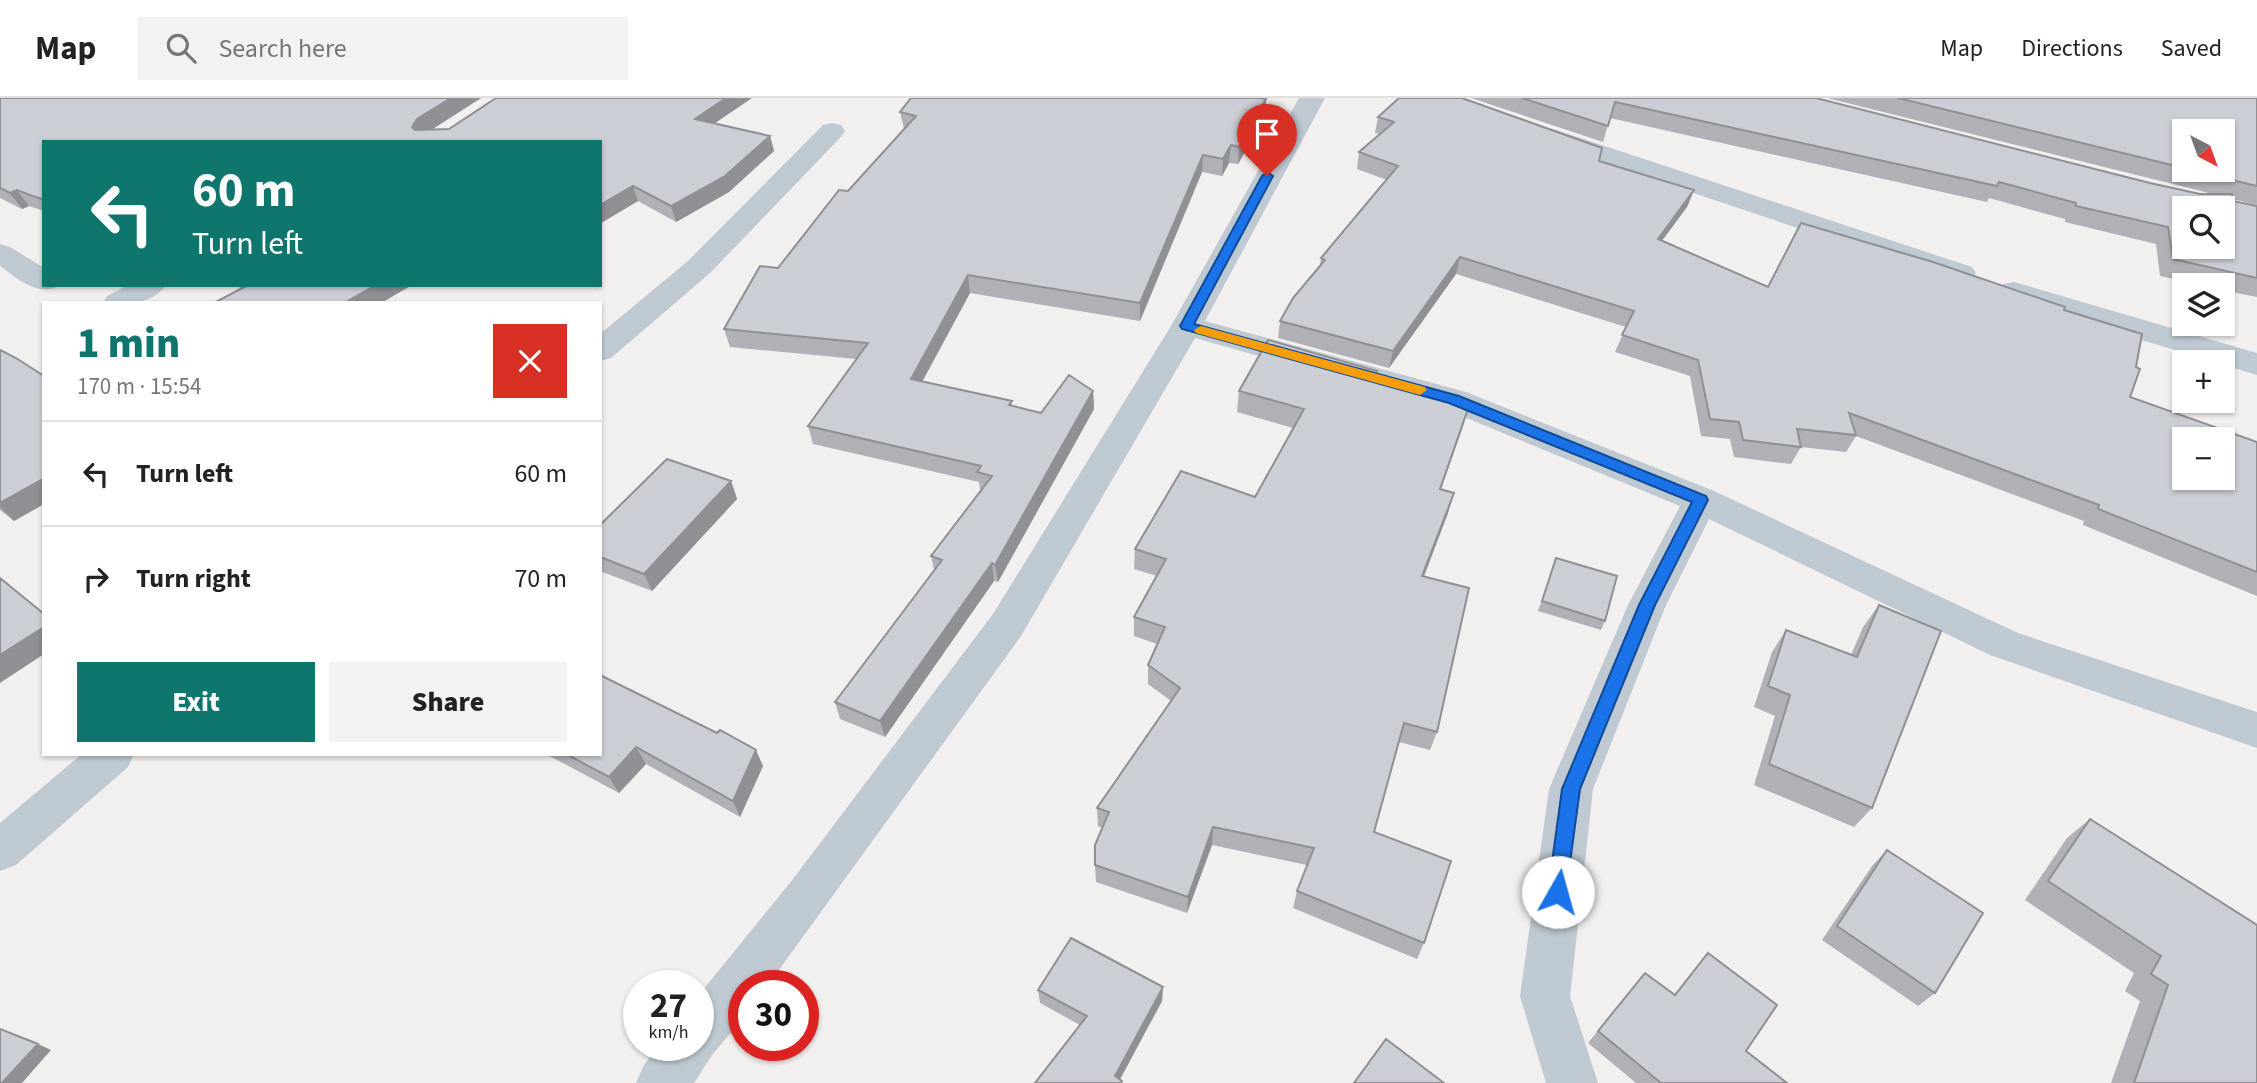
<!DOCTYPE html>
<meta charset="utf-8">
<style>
:root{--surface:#fff;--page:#f2f2f2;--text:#222;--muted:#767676;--line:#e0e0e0;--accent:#0f766e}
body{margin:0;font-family:"Source Sans 3",sans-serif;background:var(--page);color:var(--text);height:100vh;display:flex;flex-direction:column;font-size:26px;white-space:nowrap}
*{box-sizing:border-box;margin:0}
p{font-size:23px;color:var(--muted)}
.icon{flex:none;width:38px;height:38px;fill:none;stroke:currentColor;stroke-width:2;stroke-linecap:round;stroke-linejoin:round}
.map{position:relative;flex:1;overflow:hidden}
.side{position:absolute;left:42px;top:203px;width:560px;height:455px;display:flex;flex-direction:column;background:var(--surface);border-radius:0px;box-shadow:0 2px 5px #0004}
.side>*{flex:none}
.hud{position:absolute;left:42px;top:42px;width:560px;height:147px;border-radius:0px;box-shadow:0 2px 5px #0004;background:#0f766e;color:#fff;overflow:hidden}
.needle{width:46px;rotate:139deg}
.fabs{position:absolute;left:2172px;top:21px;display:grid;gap:14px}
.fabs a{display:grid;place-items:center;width:63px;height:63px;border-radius:0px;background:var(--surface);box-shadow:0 2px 5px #0004;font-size:35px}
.speed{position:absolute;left:623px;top:872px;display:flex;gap:14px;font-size:35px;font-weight:700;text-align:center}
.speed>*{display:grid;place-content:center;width:91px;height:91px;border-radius:50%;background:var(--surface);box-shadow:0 2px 5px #0004;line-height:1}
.speed small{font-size:18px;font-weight:400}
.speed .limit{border:10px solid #d22;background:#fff;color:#111}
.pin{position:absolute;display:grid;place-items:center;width:60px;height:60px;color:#fff;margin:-72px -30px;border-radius:50% 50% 50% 0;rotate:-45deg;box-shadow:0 0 7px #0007}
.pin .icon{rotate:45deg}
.me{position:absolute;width:77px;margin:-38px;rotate:7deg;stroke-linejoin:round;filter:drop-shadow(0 0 5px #0008)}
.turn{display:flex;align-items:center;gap:24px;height:147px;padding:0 35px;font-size:32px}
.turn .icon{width:91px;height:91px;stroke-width:2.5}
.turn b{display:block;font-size:49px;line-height:60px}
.round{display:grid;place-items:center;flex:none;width:74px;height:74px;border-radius:0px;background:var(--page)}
.summary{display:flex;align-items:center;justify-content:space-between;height:119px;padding:0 35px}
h1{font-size:42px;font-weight:800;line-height:52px;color:var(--accent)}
.button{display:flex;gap:14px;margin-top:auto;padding:14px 35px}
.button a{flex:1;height:80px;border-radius:0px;background:var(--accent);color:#fff;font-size:28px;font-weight:800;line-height:80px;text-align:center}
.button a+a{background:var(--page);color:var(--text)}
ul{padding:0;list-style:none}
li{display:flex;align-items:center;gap:21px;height:105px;padding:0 35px;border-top:2px solid var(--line)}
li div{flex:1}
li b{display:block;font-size:26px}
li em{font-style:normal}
header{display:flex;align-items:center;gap:42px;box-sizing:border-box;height:98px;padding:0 35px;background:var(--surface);border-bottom:2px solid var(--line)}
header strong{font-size:33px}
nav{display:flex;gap:38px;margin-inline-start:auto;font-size:24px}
.search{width:490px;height:63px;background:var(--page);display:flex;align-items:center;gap:18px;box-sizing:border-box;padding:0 24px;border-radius:0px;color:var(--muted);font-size:26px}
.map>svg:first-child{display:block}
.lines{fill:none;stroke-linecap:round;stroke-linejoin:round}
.minor{fill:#bfc9d2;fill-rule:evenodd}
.wall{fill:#afb1b6;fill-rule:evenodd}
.shaded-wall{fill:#8e9094}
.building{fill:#cbced4;stroke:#8e9094;stroke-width:2;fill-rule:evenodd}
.route{fill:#1a73e8;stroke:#114b97;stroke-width:2}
.slow{fill:#f59e0b}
</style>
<header>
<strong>Map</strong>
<div class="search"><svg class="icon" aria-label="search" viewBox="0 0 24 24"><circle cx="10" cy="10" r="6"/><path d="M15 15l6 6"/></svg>Search here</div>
<nav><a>Map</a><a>Directions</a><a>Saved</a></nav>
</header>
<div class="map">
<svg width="2257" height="985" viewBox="0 0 2257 985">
<rect width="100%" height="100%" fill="#f2efef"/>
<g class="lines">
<path class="minor" d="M1299,0H1325L1205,223L1466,294L1714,393L2018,535L2257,614V650L1990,557L1709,421L1666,507L1593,691L1570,898L1598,985H1546L1520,898L1549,691L1628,507L1680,408L1442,310L1195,240L1021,538L768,887H744V919L712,957L694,985H636L644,967L659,947H698V898L793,781L993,516L1171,228Z
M832,25L841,27L845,33L841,39L710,175L611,260L600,263V236L688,163L823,27Z
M1553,31L1972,169L1976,175L1972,181L1961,184L1950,181L1544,45L1540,39L1544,33Z
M0,146L10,149L44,170V187H57L55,190C33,196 17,180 0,168Z
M2014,184L2257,255V277L2003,200L1999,193L2003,186Z
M128,187H166C152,208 125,205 103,205L107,198Z
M82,656H134L128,669L16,767L0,773V725Z"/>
</g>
<path class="wall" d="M0,0H481L432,31L715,26L770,38L774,53L729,94L676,124L638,103L601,125L600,44H44V113L29,108L22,111L0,100Z
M1471,0H1816L2150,85L2200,96H2213L1827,0H2257V107L2233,101V103L2257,108V199L2222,192V187H2202L2160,178L2156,146L2065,124V121L1989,100L1987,104L1610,20L1603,44ZM2184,33L2222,72H2184Z
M1266,1L1265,18L1238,66L1229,65L1222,78L1202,74L1140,223L970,195L922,283L1012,303V308L1041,315L1093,293L1094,311L998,484L994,483L885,639L840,621L835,604L934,472L931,458L981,393L980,392L979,384L813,346L808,328L856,261L730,249L724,231L904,31L900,14Z
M1378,19L1599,63L1694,92L1687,109L1662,143L1768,189L2064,212L2130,299L2257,344V498L2083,427L2084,423L1856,338L1846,354L1801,349L1791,366L1734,359L1730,341L1701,338L1690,278L1615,254L1626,229L1456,176L1389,270L1278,240L1280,223L1320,167L1321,160L1387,82L1357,71L1359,54L1380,36L1375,35Z
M236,187H412L381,205L242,191Z
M0,252L44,278V406L14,423L0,412Z
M1376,281L1464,325L1441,391L1448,415L1424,479L1437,634L1430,652L1399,644L1374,734L1424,845L1417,861L1293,810L1297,793L1307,767L1212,747L1187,815L1096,784L1095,767L1102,730L1098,728L1097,710L1171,603L1148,586V567L1157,546L1134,538V519L1157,478L1134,471L1135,451L1255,399L1293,330L1237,314L1239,293Z
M731,383L737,401L652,493L600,473V427Z
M1556,460L1605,523L1601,532L1538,513Z
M1879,507L1872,710L1854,729L1754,687L1775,618L1754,609L1772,554L1786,532L1851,557L1863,529Z
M600,577L763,668L740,719L646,666L619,695L546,656H600Z
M2090,721L2257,985H2111L2140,903L2125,893L2134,875L2025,802L2067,740Z
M1887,752L1935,895L1918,908L1822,842L1872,768Z
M1708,855L1746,953L1787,985H1636L1588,945L1645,875L1674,897Z
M1163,889L1162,903L1120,981L1122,985L1080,927L1040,905L1038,892Z"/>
<path class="shaded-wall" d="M451,0H481L425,36L420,44L412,29L417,21Z
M726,0H752L699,36L695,21Z
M1266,1L1265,18L1238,66L1239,49Z
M770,38L774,53L729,94L676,124L671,108Z
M1231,47L1229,65L1222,78L1223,61Z
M1203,57L1202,74L1140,223V205Z
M633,88L638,103L601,125L600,107Z
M17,92L29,108L22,111L10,95Z
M1694,92L1687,109L1651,157L1658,141Z
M1460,159L1456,176L1389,270L1393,253Z
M968,177L970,195L914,299L911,281Z
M376,187H412L381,205H344Z
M1093,293L1094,311L998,484L995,467Z
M1470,305L1464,325L1434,411L1440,391Z
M41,382L44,384V406L14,423L0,409V405Z
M731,383L737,401L652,493L644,476Z
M1454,395L1448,415L1416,498L1422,478Z
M992,465L994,483L885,639L880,623Z
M44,529V556L0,585V557Z
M636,649L646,666L619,695L609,679Z
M756,652L763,668L740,719L733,703Z
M1213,729L1212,747L1187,815L1188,799Z
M1163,889L1162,903L1118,985L1115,978Z
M38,946L51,952L22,985H2Z"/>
<path class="building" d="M0,0H451L417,21L412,29L415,32L449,31L496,0H726L695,21L770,38L725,78L671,108L633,88L600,107V44H44V102L17,92L10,95L0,90Z
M911,0H1259L1266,1L1239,49L1231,47L1223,61L1203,57L1140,205L968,177L911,281L1012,303L1009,307L1041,315L1069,277L1093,293L995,467L992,465L880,623L835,604L942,462L931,458L992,378L977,374L981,368L808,328L868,245L724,231L760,168L778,170L839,92L848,93L916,18L900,14Z
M1399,0H1462L1602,50L1599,63L1694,92L1658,141L1768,189L1801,125L1933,164L2065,209L2064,212L2142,236L2136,269L2140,271L2130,299L2257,344V474L2098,411L2099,407L1849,315L1856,337L1797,331L1801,349L1743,342L1739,324L1710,321L1698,262L1622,237L1634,213L1460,159L1393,253L1280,223L1293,200L1325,162L1321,160L1398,68L1359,54L1394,24L1378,19ZM2184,341H2222V380H2184Z
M1522,0H1816L2150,85L2200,96H2232L2233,103L2257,108V180L2173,161L2168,129L2076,108V105L1999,84L1997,88L1615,4L1608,28ZM2184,110H2222V149H2184Z
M1898,0H2257V88L2191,72H2222V33H2184V70Z
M248,187H376L344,205H214Z
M1268,242L1377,273L1372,280L1470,305L1440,391L1454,395L1422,478L1469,490L1437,634L1404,625L1374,734L1451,763L1424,845L1297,793L1314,750L1213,729L1188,799L1095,767V747L1109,714L1097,710L1180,590L1148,567L1165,529L1134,519L1166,461L1135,451L1181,373L1255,399L1304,311L1239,293Z
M0,252L16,260L44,278V383L41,382L0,405Z
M667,361L731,383L644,476L600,459V427Z
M1556,460L1617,478L1605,523L1542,503Z
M0,480L44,516V529L0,557Z
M1879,507L1941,533L1872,710L1769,666L1790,597L1768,588L1786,532L1857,559Z
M600,577L717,635L720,632L756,652L733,703L636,649L609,679L566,656H600Z
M2090,721L2257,827V985H2134L2168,887L2151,876L2161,858L2048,783Z
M1887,752L1983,815L1935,895L1837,828Z
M1071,840L1163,889L1115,978L1122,983L1121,985H1035L1087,918L1038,892Z
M1708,855L1777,907L1746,953L1787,985H1661L1598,933L1645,875L1675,897Z
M0,931L38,946L2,985H0Z
M1386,941L1444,985H1354Z"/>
<path class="route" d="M1267,74L1273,78L1194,226L1459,298L1706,398L1708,402L1655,507L1580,691L1565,801L1558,803L1551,801L1548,794L1562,691L1639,507L1692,404L1449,305L1182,231L1180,228L1262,78Z"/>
<path class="slow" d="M1201,228L1425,289L1427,292L1420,297L1196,235L1194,232Z"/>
</svg>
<div class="fabs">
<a><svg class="needle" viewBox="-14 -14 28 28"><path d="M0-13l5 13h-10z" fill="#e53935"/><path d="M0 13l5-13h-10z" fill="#767676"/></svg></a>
<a><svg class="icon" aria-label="search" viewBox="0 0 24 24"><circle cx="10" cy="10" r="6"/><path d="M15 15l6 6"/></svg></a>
<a><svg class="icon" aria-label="layers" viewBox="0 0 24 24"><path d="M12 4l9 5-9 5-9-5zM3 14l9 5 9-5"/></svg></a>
<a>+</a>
<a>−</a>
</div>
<div class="speed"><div>27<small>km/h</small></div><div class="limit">30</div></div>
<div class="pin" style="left:1267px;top:78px;background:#d93025"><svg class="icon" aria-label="arrive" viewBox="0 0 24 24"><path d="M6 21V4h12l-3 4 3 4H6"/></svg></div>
<svg class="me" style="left:1558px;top:794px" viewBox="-20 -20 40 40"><circle r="19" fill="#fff"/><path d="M0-13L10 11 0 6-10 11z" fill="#1a73e8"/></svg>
<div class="hud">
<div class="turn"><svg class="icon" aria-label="left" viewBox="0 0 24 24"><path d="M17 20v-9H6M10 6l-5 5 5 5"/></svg><div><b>60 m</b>Turn left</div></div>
</div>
<section class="side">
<div class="summary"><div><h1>1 min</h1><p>170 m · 15:54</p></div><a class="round" style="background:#d93025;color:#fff"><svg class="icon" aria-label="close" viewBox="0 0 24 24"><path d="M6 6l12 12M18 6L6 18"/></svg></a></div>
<ul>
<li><svg class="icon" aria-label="left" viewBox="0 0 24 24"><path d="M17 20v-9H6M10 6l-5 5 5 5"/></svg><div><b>Turn left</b></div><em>60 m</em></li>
<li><svg class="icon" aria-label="right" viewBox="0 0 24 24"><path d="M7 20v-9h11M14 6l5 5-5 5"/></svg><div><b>Turn right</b></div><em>70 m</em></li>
</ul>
<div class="button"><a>Exit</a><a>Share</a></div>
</section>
</div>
